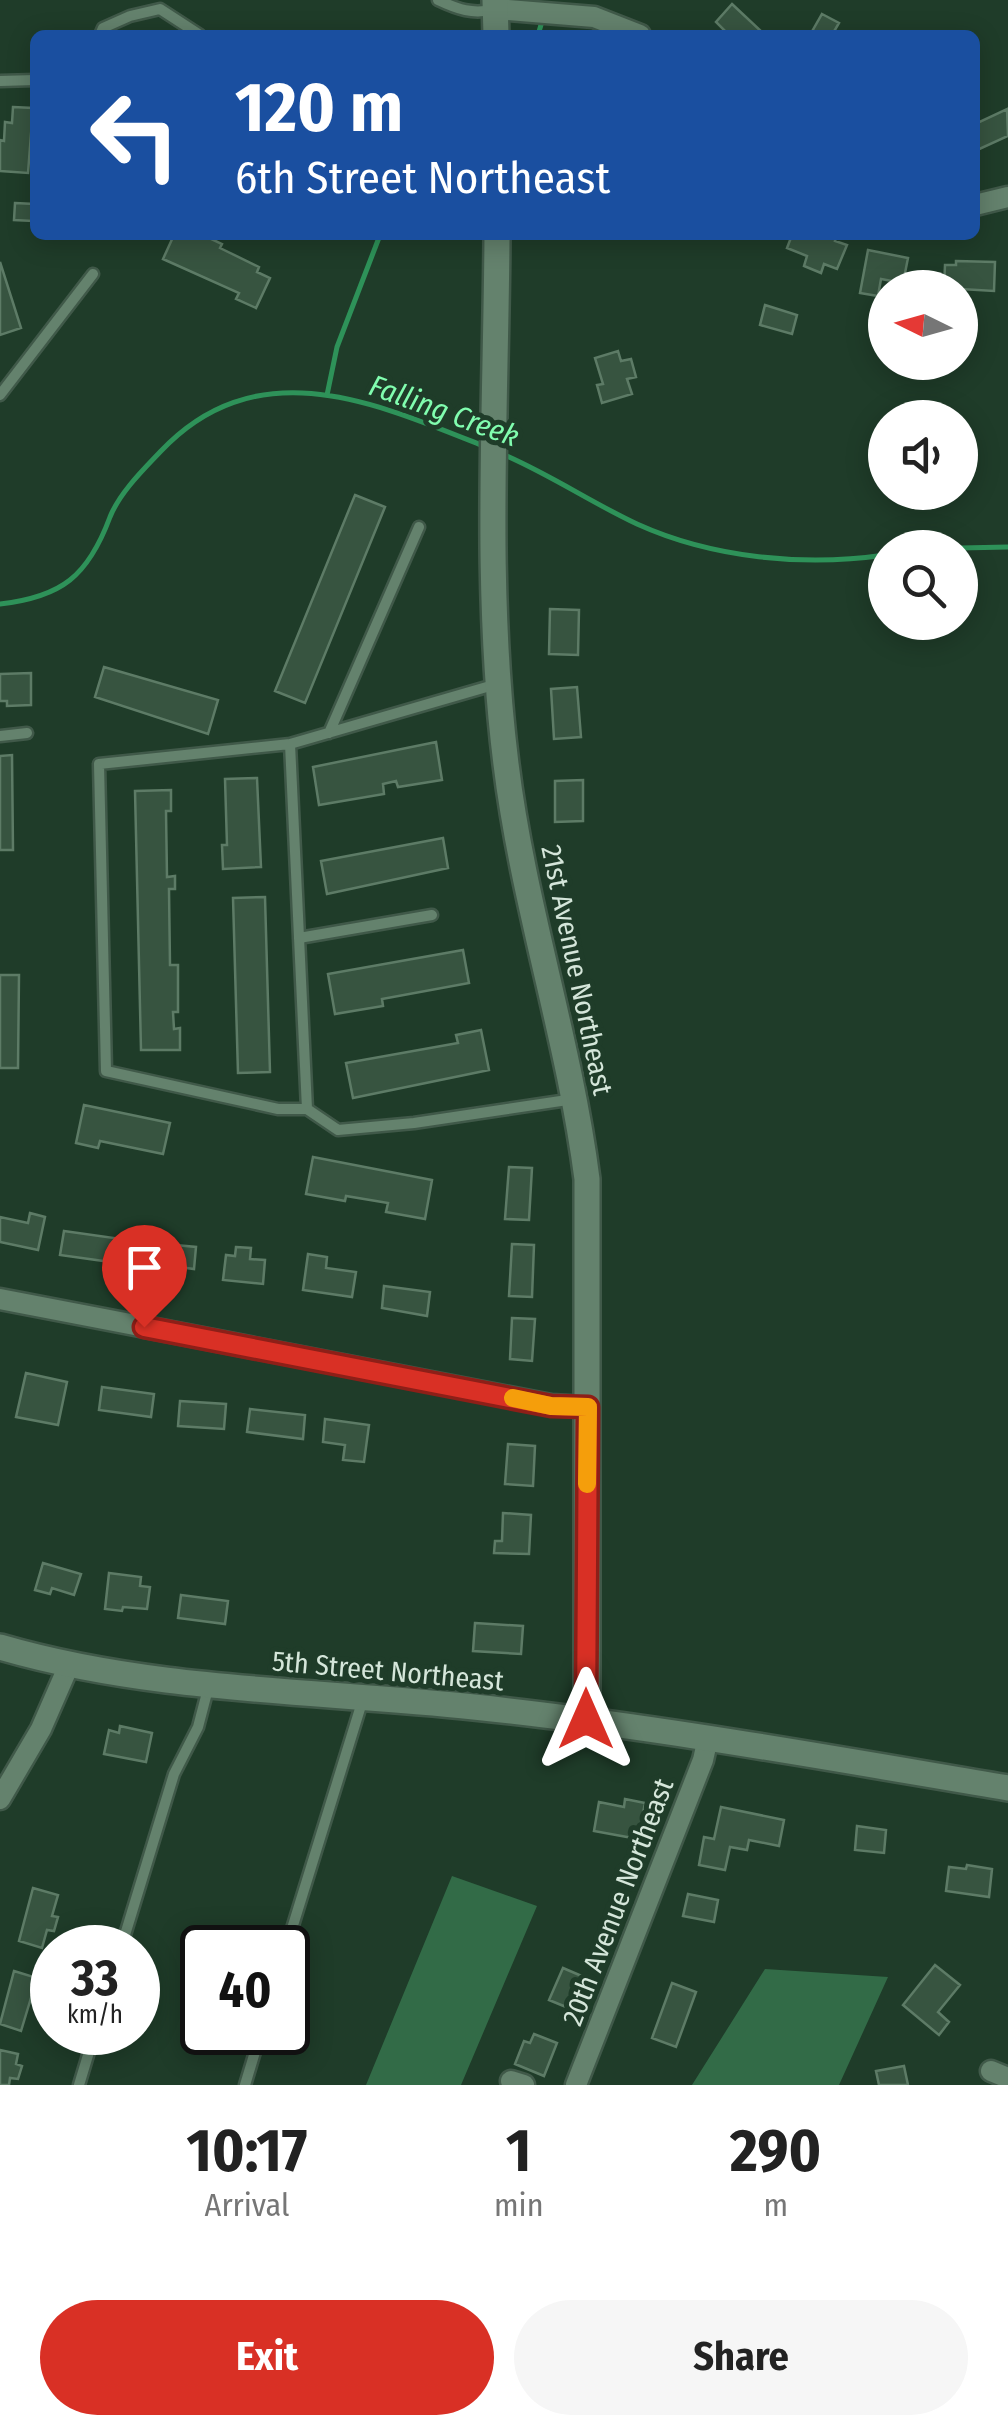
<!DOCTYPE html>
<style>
:root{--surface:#fff;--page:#f6f6f6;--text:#222;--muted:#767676;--accent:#d93025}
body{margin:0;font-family:"Fira Sans Condensed",sans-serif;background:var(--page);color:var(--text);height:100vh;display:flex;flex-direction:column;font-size:38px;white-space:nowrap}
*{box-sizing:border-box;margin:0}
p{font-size:32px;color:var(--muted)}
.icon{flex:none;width:55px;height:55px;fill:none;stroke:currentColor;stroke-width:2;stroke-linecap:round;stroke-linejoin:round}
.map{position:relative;height:2085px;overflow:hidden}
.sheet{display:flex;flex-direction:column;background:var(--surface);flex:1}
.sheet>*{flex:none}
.top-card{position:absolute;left:30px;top:30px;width:950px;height:210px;border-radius:15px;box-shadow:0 5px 25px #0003;background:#1a4fa0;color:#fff;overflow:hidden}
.needle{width:65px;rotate:275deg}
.fabs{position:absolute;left:868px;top:270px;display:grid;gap:20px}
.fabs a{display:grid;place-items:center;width:110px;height:110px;border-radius:50%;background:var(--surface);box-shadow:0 5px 25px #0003;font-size:50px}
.speed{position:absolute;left:30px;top:1925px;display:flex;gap:20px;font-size:50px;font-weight:700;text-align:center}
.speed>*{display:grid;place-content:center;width:130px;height:130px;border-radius:50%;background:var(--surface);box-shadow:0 5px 25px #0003;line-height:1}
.speed small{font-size:25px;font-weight:400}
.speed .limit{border:5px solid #111;border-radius:15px;background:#fff;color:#111}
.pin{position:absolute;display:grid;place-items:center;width:85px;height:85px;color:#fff;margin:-102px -42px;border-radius:50% 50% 50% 0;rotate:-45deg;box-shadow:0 0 10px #0007}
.pin .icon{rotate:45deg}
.me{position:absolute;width:110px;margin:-55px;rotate:0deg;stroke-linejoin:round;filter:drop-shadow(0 0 8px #0008)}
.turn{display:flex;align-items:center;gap:35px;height:210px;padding:0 40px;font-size:45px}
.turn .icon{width:130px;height:130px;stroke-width:2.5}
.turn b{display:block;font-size:70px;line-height:85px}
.eta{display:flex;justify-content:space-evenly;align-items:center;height:170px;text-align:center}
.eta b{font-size:60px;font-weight:700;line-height:70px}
.button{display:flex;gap:20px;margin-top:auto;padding:20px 40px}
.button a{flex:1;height:115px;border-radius:60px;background:var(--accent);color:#fff;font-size:40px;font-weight:700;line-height:115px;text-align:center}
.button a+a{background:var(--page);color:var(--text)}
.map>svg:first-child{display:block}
.green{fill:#326b47}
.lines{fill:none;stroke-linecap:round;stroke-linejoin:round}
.stream{stroke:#2e9259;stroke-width:5}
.building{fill:#375440;stroke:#5d7b66;stroke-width:2.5}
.lane-casing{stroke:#405949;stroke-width:15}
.street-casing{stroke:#405949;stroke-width:25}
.secondary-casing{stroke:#405949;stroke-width:30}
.lane{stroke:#64826d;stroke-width:10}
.street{stroke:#64826d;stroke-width:20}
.secondary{stroke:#64826d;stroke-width:25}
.route-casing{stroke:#8d1f18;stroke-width:25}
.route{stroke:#d93025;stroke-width:18}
.slow{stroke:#f59e0b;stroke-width:18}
.labels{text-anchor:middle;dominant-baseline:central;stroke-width:10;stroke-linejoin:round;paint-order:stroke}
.street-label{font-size:28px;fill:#d5e6da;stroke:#1f3c29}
.water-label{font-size:30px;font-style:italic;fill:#81fdaf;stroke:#1f3c29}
</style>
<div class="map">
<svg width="1008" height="2085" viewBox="0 0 1008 2085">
<rect width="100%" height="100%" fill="#1f3c29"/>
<path class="green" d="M452,1876L537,1906L461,2085H366Z
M765,1969L888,1977L839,2085H692Z"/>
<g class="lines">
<path class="stream" d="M538,35L543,18
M327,395L337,347L380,235
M500,453C548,473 590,502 637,524C712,558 804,567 885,555
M960,548L1008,547
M0,604C62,597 88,576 110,517C120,492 144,469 161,451C258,349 376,403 486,447"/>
</g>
<path class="building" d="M732,4L765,35H729L716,22Z
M822,14L839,23L832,35H810Z
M13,107L33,108L28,173L0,171V140L4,141L5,122L12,123Z
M1007,109L1008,136L975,151V124Z
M15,203L34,204L33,221L14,220Z
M174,235H203L222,244L220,248L259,267L257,272L270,278L256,308L236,299L239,293L163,259Z
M792,235H837L835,241L847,245L837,269L824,264L821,273L804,266L807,256L787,248Z
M868,250L908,258L903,283L881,279L878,296L860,293Z
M956,261L995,262L994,291L944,288L945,265H956Z
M0,262L21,328L0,335Z
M765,305L797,315L792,334L760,325Z
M618,351L621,361L631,359L636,377L627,379L632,394L602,403L597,385L603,384L595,358Z
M355,495L385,507L305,703L275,691Z
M550,609L579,610L578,655L549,654Z
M104,667L218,700L208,734L95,697Z
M31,673V705L7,706V701H0V674Z
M577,687L581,737L554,739L551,689Z
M436,742L442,780L398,787L396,781L383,784L384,794L319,805L313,767Z
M12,755L13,850H0V756Z
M257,778L261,867L223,869L222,845H227L225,779Z
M583,780V821L555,822V781Z
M171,790V811H166L167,877L175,876V889H169L170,965H178V1012H173L174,1029L180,1028V1050H141L135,791Z
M443,838L448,868L327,894L321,861Z
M265,897L270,1072L238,1073L233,898Z
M463,950L469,983L382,999L383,1006L335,1014L328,974Z
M0,975H19L18,1068H0Z
M481,1030L489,1070L353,1098L346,1063L458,1043L456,1035Z
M84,1105L170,1123L163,1154L100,1141L98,1148L76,1143Z
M313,1157L432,1180L425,1219L386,1212L388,1203L346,1196L345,1201L306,1194Z
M509,1167L532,1168L529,1220L505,1219Z
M30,1213L45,1217L38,1250L0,1242V1217L28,1223Z
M64,1231L121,1239L118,1263L60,1255Z
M154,1243L196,1247L194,1269L172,1266L171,1271L152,1269Z
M512,1244L534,1245L532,1297L509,1296Z
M236,1247L251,1248L250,1259L265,1260L263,1284L223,1280L226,1255L235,1256Z
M308,1254L327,1257L326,1268L356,1272L352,1297L303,1290Z
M384,1286L430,1292L427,1316L382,1308Z
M512,1318L535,1319L532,1361L510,1359Z
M26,1373L67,1382L58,1425L16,1417Z
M102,1387L154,1394L151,1417L99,1410Z
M180,1401L226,1404L224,1429L178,1426Z
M250,1409L305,1415L303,1439L247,1432Z
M325,1419L369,1425L364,1462L343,1460L345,1445L323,1442Z
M508,1444L535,1446L533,1486L505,1484Z
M503,1513L531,1515L529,1554L494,1553L495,1541H502Z
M43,1563L81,1574L74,1595L52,1588L50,1594L35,1590Z
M109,1573L141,1577L140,1586L150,1587L147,1609L123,1607L122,1611L105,1609Z
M181,1595L228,1601L225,1624L178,1618Z
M475,1623L523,1626L521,1654L473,1651Z
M120,1726L152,1733L146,1762L104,1754L109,1730L119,1733Z
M625,1799L645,1803L638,1839L594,1831L599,1802L624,1807Z
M721,1807L784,1820L779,1846L749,1840L747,1850L730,1847L725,1870L699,1865L704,1837L714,1839Z
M857,1826L886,1830L884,1853L855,1850Z
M967,1865L992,1869L989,1897L946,1891L949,1867L966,1869Z
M33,1888L58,1895L52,1916L58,1917L54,1931L47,1930L42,1948L19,1941Z
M688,1894L718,1900L714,1922L683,1916Z
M935,1965L960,1985L938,2012L949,2022L939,2035L903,2005Z
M563,1968L584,1977L571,2009L549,2000Z
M14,1971L37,1978L21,2031L0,2024Z
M672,1983L696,1992L676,2047L652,2038Z
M534,2034L557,2043L544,2076L515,2064L524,2041L530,2043Z
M0,2050L18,2054L16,2064L22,2066L18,2079L10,2078L9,2085H0Z
M904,2066L908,2085H879L876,2071Z"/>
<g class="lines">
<defs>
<path id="lane" d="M438,0C457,9 473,15 495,9
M100,35L103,28L130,16L160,9L200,35
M0,81L35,80
M0,395L93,274
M497,684L290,744L307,1109L338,1130L414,1123L574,1099
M329,733L419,527
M0,736L27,733
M290,744L99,764L106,1071L278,1109H307
M299,938L432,915
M121,1948L174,1774L198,1727L209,1685
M286,1948L363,1699
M79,2085L95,2032
M245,2085L261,2032"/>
<path id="street" d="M496,9L594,17L640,35
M975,205L1008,197
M0,1299L551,1405L588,1407
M0,1799L41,1729L69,1665
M991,2071L1008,2078
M511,2081L524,2085
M576,2085L703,1760L708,1738"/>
<path id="secondary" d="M495,0L496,35
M497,235C496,411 484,589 506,764C523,904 569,1039 587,1179V1719
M0,1647C154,1692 316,1690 474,1707C654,1726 830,1758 1008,1788"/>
</defs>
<use href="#lane" class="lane-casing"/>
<use href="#street" class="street-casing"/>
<use href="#secondary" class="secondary-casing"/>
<use href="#lane" class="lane"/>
<use href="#street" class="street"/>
<use href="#secondary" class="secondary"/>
</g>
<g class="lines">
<defs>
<path id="route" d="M144,1327L551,1406L588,1407L586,1719"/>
</defs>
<use href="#route" class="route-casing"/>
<use href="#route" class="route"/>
<path class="slow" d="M513,1398L551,1406L588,1407L587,1484"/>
</g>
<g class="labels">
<g class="street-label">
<text transform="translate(577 970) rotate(78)">21st Avenue Northeast</text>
<text transform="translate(388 1671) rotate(5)">5th Street Northeast</text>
<text transform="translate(618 1902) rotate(-69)">20th Avenue Northeast</text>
</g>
<g class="water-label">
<text transform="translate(444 411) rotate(20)">Falling Creek</text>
</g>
</g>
</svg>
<div class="fabs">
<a><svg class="needle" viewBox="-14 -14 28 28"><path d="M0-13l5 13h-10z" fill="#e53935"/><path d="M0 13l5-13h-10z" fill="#767676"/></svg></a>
<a><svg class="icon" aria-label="sound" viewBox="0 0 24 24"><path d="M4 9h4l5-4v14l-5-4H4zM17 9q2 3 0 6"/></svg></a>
<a><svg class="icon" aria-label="search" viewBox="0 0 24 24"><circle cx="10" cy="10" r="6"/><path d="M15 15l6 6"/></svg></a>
</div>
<div class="speed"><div>33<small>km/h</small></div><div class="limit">40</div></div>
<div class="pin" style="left:144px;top:1327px;background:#d93025"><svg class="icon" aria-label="arrive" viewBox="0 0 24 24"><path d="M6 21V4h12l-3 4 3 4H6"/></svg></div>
<svg class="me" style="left:586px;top:1719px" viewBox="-20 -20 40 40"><path d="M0-17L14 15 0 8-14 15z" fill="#d93025" stroke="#fff" stroke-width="4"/></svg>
<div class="top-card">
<div class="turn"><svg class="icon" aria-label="left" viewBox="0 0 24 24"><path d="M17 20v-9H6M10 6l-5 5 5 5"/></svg><div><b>120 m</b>6th Street Northeast</div></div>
</div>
</div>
<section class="sheet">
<div class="eta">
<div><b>10:17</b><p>Arrival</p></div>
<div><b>1</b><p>min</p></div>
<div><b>290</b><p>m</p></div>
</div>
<div class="button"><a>Exit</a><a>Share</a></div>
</section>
